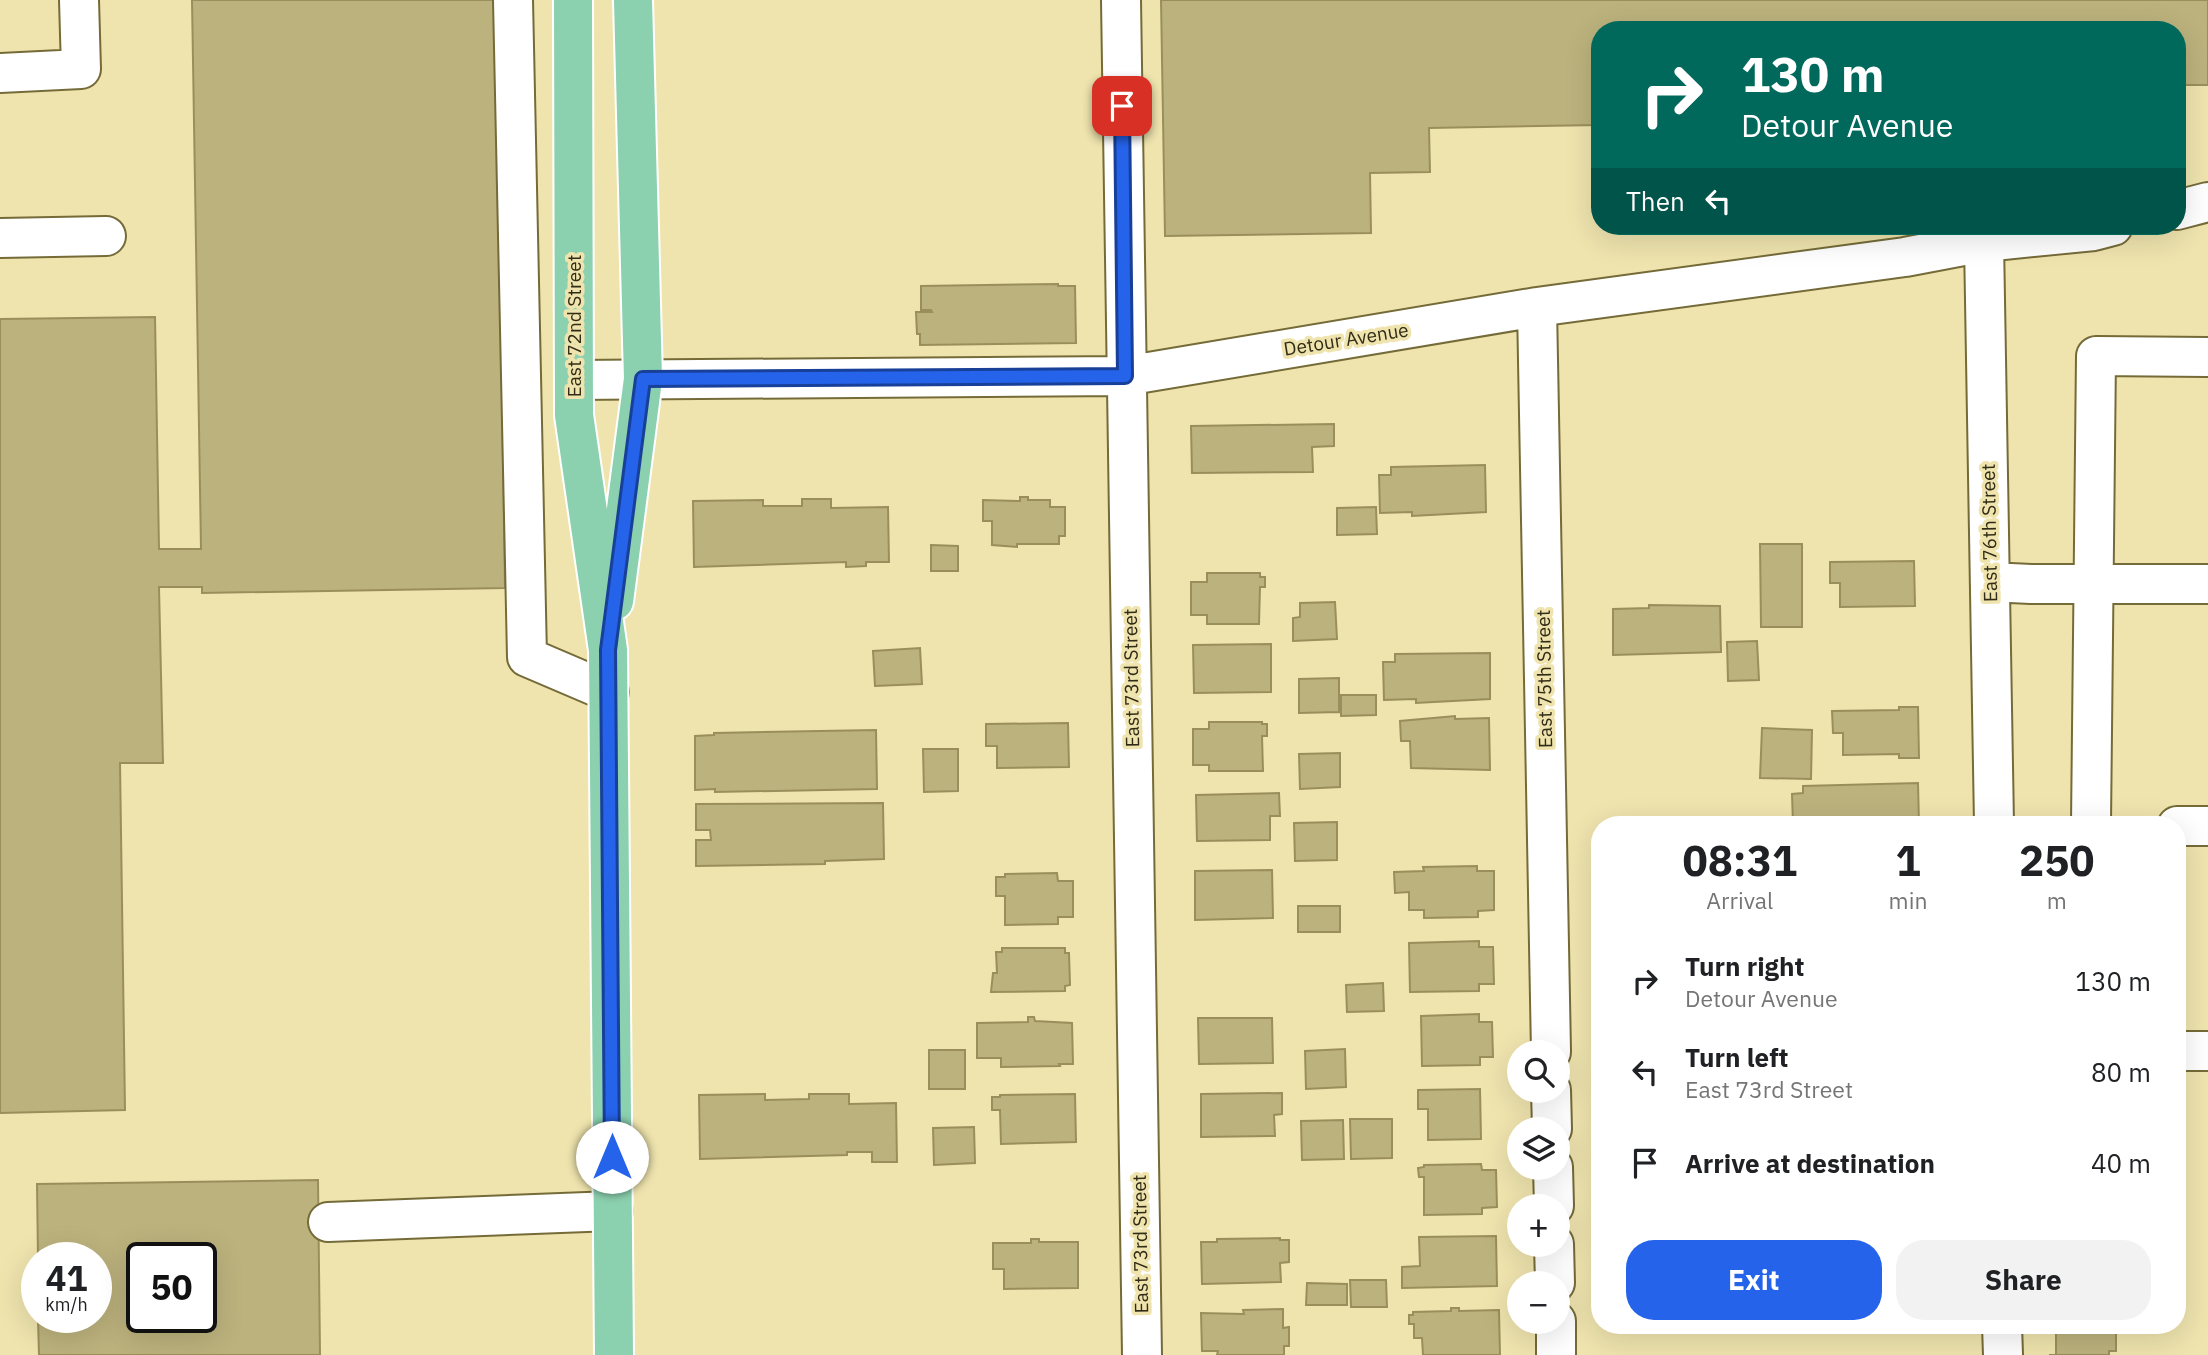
<!DOCTYPE html>
<meta charset="utf-8">
<style>
:root{--surface:#fff;--page:#f2f2f2;--text:#202124;--muted:#757577;--accent:#2563eb}
body{margin:0;font-family:"IBM Plex Sans",sans-serif;background:var(--page);color:var(--text);height:100vh;display:flex;flex-direction:column;font-size:26px;white-space:nowrap}
*{box-sizing:border-box;margin:0}
p{font-size:23px;color:var(--muted)}
.icon{flex:none;width:38px;height:38px;fill:none;stroke:currentColor;stroke-width:2;stroke-linecap:round;stroke-linejoin:round}
.map{position:relative;flex:1;overflow:hidden}
.drawer{position:absolute;left:1591px;top:816px;width:595px;height:518px;display:flex;flex-direction:column;background:var(--surface);border-radius:28px;box-shadow:0 7px 28px #0002}
.drawer>*{flex:none}
.top-card{position:absolute;left:1591px;top:21px;width:595px;height:214px;border-radius:28px;box-shadow:0 7px 28px #0002;background:#00695c;color:#fff;overflow:hidden}
.fabs{position:absolute;left:1507px;top:1040px;display:grid;gap:14px}
.fabs a{display:grid;place-items:center;width:63px;height:63px;border-radius:50%;background:var(--surface);box-shadow:0 7px 28px #0002;font-size:35px}
.speed{position:absolute;left:21px;top:1242px;display:flex;gap:14px;font-size:35px;font-weight:700;text-align:center}
.speed>*{display:grid;place-content:center;width:91px;height:91px;border-radius:50%;background:var(--surface);box-shadow:0 7px 28px #0002;line-height:1}
.speed small{font-size:18px;font-weight:400}
.speed .limit{border:4px solid #111;border-radius:10px;background:#fff;color:#111}
.pin{position:absolute;display:grid;place-items:center;width:60px;height:60px;color:#fff;margin:-30px;border-radius:14px;box-shadow:0 4px 10px #0006}
.me{position:absolute;width:77px;margin:-38px;rotate:0deg;stroke-linejoin:round;filter:drop-shadow(0 0 5px #0008)}
.turn{display:flex;align-items:center;gap:24px;height:147px;padding:0 35px;font-size:32px}
.turn .icon{width:91px;height:91px;stroke-width:2.5}
.turn b{display:block;font-size:49px;line-height:60px}
.then{display:flex;align-items:center;height:66px;padding:0 35px;background:#0003;gap:14px;font-size:26px}
.eta{display:flex;justify-content:space-evenly;align-items:center;height:119px;text-align:center}
.eta b{font-size:42px;font-weight:700;line-height:49px}
.action{display:flex;gap:14px;margin-top:auto;padding:14px 35px}
.action a{flex:1;height:80px;border-radius:28px;background:var(--accent);color:#fff;font-size:28px;font-weight:700;line-height:80px;text-align:center}
.action a+a{background:var(--page);color:var(--text)}
ul{padding:0;list-style:none}
li{display:flex;align-items:center;gap:21px;height:91px;padding:0 35px}
li div{flex:1}
li b{display:block;font-size:26px}
li em{font-style:normal}
.map>svg:first-child{display:block}
.building{fill:#bcb27d;stroke:#9a8f5c;stroke-width:2;fill-rule:evenodd}
.lines{fill:none;stroke-linecap:round;stroke-linejoin:round}
.minor-casing{stroke:#756b38;stroke-width:42}
.major-casing{stroke:#fff;stroke-width:42}
.minor{stroke:#fff;stroke-width:38}
.major{stroke:#8bd0af;stroke-width:38}
.route-casing{stroke:#184099;stroke-width:18}
.route{stroke:#2563eb;stroke-width:12}
.labels{text-anchor:middle;dominant-baseline:central;stroke-width:7;stroke-linejoin:round;paint-order:stroke}
.street-label{font-size:19px;fill:#312c17;stroke:#efe4ae}
</style>
<div class="map">
<svg width="2208" height="1355" viewBox="0 0 2208 1355">
<rect width="100%" height="100%" fill="#efe4ae"/>
<path class="building" d="M192,0H496L505,588L202,593V587H159L163,763H120L125,1110L0,1113V319L155,317L159,549H201Z
M1161,0H2208V85H2177V30H1600V125L1429,128L1430,172L1370,173L1371,233L1165,236Z
M1058,284V286H1075L1076,343L920,345V334H917L916,312H932L931,310H921V286Z
M1334,424V446L1312,447L1313,472L1192,473L1191,426Z
M1485,465L1486,512L1412,516V512L1380,513L1379,475H1391V467Z
M1020,497H1028V500H1050V507H1065V536H1059V544H1017V547L992,545V521H983V500L1020,501Z
M802,499H831V508L888,507L889,562H866V566L846,567V562L694,567L693,501L763,500V506H802Z
M1376,507L1377,534L1337,535V508Z
M1760,544H1802V627H1761Z
M931,545L958,546V571H931Z
M1914,561L1915,606L1840,607V583H1830V562Z
M1207,573H1260V577H1265V587H1260L1259,624H1207V615H1191V582H1207Z
M1335,602L1337,639L1293,641V618L1300,617V603Z
M1649,605L1720,606L1721,652L1613,655V609L1649,608Z
M1757,641L1759,680L1728,681L1727,642Z
M1271,644V692L1194,693L1193,645Z
M920,648L922,684L875,686L873,651Z
M1490,653V699L1416,703V699L1384,700L1383,662H1395V654Z
M1339,678V712L1299,713V679Z
M1341,695H1376V715L1341,716Z
M1899,707H1918L1919,758H1899V754L1843,755V733H1833L1832,711L1899,710Z
M1455,716V719L1489,718L1490,770L1411,768L1410,741H1401L1400,721Z
M1209,722H1262V724H1267V736H1262L1263,771H1209V765H1193V729H1209Z
M1068,723L1069,767L997,768V746H986V724Z
M1762,728L1812,730L1811,779L1760,778Z
M876,730L877,789L715,792V789L695,790V736L714,735V733Z
M923,749H958V791L924,792Z
M1340,753V787L1300,789L1299,754Z
M1918,783L1919,824H1793L1792,794L1803,793V786Z
M1279,793L1280,816H1270V840L1197,841L1196,795Z
M883,803L884,859L825,861V864L696,866V840H711L710,830H696V804Z
M1337,822V860L1295,861L1294,823Z
M1477,866V871H1494V910L1478,911V917L1424,918V910H1409V892L1395,893L1394,872L1424,871L1423,867Z
M1272,870L1273,918L1195,920V871Z
M1057,873L1058,881H1073V917H1058V924L1005,925V896H996V877H1005V874Z
M1298,906H1340V932H1298Z
M1479,941V947H1493L1494,984H1479V991L1410,992L1409,943Z
M1002,948H1065V953H1069L1070,985L1065,986V991L991,992L993,973H997L996,952H1002Z
M1383,983L1384,1011L1347,1012L1346,985Z
M1479,1014V1022H1492L1493,1057H1480V1065L1422,1066L1421,1016Z
M1028,1017H1034L1035,1021L1072,1023L1073,1064H1059L1060,1066L1001,1067V1058H977V1023L1028,1022Z
M1198,1018H1272L1273,1063L1199,1064Z
M1345,1049L1346,1087L1306,1089L1305,1051Z
M929,1050H965V1089H929Z
M1480,1089L1481,1139L1428,1140V1109H1418V1090Z
M1282,1093V1114L1274,1115L1275,1136L1201,1137V1094Z
M765,1094V1100L809,1099V1094H849V1104L896,1103L897,1162H872V1152H847V1155L700,1159L699,1095Z
M1075,1094L1076,1142L1001,1144L1000,1110H992V1097H1000V1095Z
M1350,1119H1392V1158L1351,1159Z
M1343,1120L1344,1159L1302,1160L1301,1121Z
M974,1127L975,1163L934,1165L933,1128Z
M1481,1164L1482,1170H1496L1497,1207L1482,1208V1214L1424,1215V1177H1419L1418,1168L1424,1167V1165Z
M318,1180L320,1355H39L38,1318H96V1258H38L37,1184ZM142,1258H201V1318H142Z
M1496,1236L1497,1286L1402,1288V1267L1420,1266L1419,1237Z
M1280,1238V1240H1289V1262L1280,1263L1281,1282L1202,1284L1201,1242H1217V1239Z
M1031,1239H1039V1242H1078V1288L1004,1289V1269H993V1243H1031Z
M1350,1280H1386L1387,1307H1351Z
M1307,1283L1347,1284V1305H1306Z
M1451,1308H1459V1311L1499,1310L1500,1355H1423L1422,1338H1414V1324H1409V1315H1413V1312L1451,1311Z
M1283,1309V1328L1289,1327V1346H1284V1355H1217L1218,1351H1202L1201,1313L1244,1314L1243,1310Z
M2056,1325H2116V1351H2109V1355H2049H2056Z"/>
<g class="lines">
<defs>
<path id="minor" d="M513,0L527,657L609,692
M1121,0L1142,1355
M0,73L81,69L79,0
M2177,210L2208,202
M0,238L106,236
M1984,242L1994,824
M1537,307L1551,1052
M574,380L1125,376L1537,307L1905,257L1984,242L2094,231L2113,226
M1990,582L2031,584H2208
M2091,824L2096,356L2208,357
M2177,826H2208
M2177,1051H2208
M1551,1090L1552,1129
M1553,1167L1554,1206
M328,1222L613,1211
M1554,1244L1555,1283
M1556,1321V1355
M2002,1325L2003,1355"/>
<path id="major" d="M573,0L574,415L608,650L614,1355
M614,601L643,379L633,0"/>
</defs>
<use href="#minor" class="minor-casing"/>
<use href="#major" class="major-casing"/>
<use href="#minor" class="minor"/>
<use href="#major" class="major"/>
</g>
<g class="lines">
<defs>
<path id="route" d="M612,1157L608,650L643,379L1125,376L1122,106"/>
</defs>
<use href="#route" class="route-casing"/>
<use href="#route" class="route"/>
</g>
<g class="labels">
<g class="street-label">
<text transform="translate(574 326) rotate(-90)">East 72nd Street</text>
<text transform="translate(1346 339) rotate(-9)">Detour Avenue</text>
<text transform="translate(1989 533) rotate(-91)">East 76th Street</text>
<text transform="translate(1131 678) rotate(-91)">East 73rd Street</text>
<text transform="translate(1544 679) rotate(-91)">East 75th Street</text>
<text transform="translate(1140 1244) rotate(-91)">East 73rd Street</text>
</g>
</g>
</svg>
<div class="fabs">
<a><svg class="icon" aria-label="search" viewBox="0 0 24 24"><circle cx="10" cy="10" r="6"/><path d="M15 15l6 6"/></svg></a>
<a><svg class="icon" aria-label="layers" viewBox="0 0 24 24"><path d="M12 4l9 5-9 5-9-5zM3 14l9 5 9-5"/></svg></a>
<a>+</a>
<a>−</a>
</div>
<div class="speed"><div>41<small>km/h</small></div><div class="limit">50</div></div>
<div class="pin" style="left:1122px;top:106px;background:#d93025"><svg class="icon" aria-label="arrive" viewBox="0 0 24 24"><path d="M6 21V4h12l-3 4 3 4H6"/></svg></div>
<svg class="me" style="left:612px;top:1157px" viewBox="-20 -20 40 40"><circle r="19" fill="#fff"/><path d="M0-13L10 11 0 6-10 11z" fill="#2563eb"/></svg>
<div class="top-card">
<div class="turn"><svg class="icon" aria-label="right" viewBox="0 0 24 24"><path d="M7 20v-9h11M14 6l5 5-5 5"/></svg><div><b>130 m</b>Detour Avenue</div></div>
<div class="then">Then<svg class="icon" aria-label="left" viewBox="0 0 24 24"><path d="M17 20v-9H6M10 6l-5 5 5 5"/></svg></div>
</div>
<section class="drawer">
<div class="eta">
<div><b>08:31</b><p>Arrival</p></div>
<div><b>1</b><p>min</p></div>
<div><b>250</b><p>m</p></div>
</div>
<ul>
<li><svg class="icon" aria-label="right" viewBox="0 0 24 24"><path d="M7 20v-9h11M14 6l5 5-5 5"/></svg><div><b>Turn right</b><p>Detour Avenue</p></div><em>130 m</em></li>
<li><svg class="icon" aria-label="left" viewBox="0 0 24 24"><path d="M17 20v-9H6M10 6l-5 5 5 5"/></svg><div><b>Turn left</b><p>East 73rd Street</p></div><em>80 m</em></li>
<li><svg class="icon" aria-label="arrive" viewBox="0 0 24 24"><path d="M6 21V4h12l-3 4 3 4H6"/></svg><div><b>Arrive at destination</b></div><em>40 m</em></li>
</ul>
<div class="action"><a>Exit</a><a>Share</a></div>
</section>
</div>
